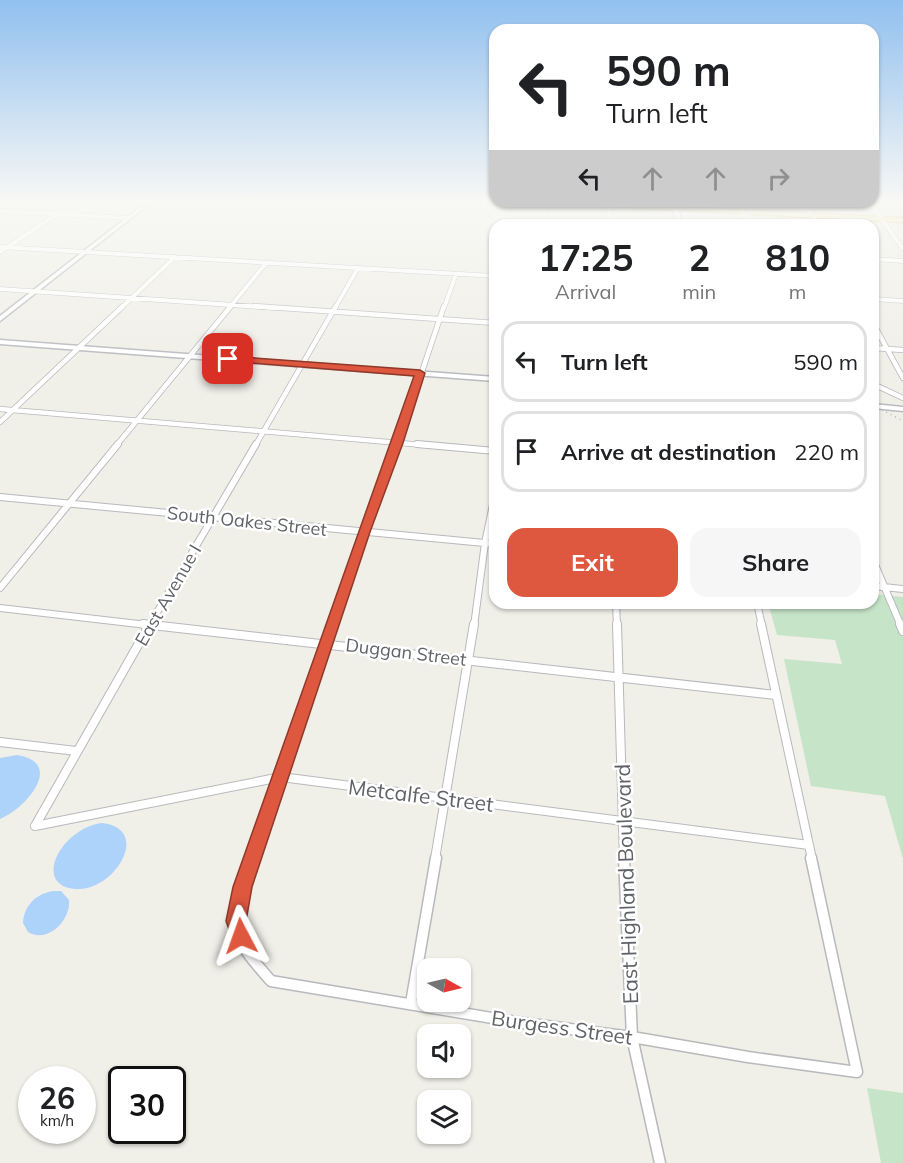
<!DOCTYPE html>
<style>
:root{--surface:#fff;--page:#f6f6f6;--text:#202124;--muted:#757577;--line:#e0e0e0;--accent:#de573f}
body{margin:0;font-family:Mulish,sans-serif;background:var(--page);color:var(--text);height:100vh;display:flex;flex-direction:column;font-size:22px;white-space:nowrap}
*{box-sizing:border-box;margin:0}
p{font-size:20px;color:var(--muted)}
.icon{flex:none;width:33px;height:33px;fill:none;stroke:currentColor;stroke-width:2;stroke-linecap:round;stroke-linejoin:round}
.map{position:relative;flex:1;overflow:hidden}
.sheet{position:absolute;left:489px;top:219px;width:390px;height:390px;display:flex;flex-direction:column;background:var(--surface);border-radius:18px;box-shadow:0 2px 4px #0004}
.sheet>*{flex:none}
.guide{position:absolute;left:489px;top:24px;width:390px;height:183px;border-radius:18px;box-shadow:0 2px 4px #0004;background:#fff;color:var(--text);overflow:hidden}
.needle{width:39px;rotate:98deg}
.controls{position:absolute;left:417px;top:958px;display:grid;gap:12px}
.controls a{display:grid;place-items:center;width:54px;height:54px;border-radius:12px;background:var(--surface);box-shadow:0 2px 4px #0004;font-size:30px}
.speed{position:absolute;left:18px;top:1066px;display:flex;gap:12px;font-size:30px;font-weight:700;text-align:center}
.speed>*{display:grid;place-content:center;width:78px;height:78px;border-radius:50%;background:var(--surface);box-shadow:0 2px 4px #0004;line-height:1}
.speed small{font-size:15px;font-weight:400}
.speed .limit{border:3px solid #111;border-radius:9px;background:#fff;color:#111}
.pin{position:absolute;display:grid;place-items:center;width:51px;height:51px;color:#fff;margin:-26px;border-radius:12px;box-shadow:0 3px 9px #0006}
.me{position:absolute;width:66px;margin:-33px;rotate:356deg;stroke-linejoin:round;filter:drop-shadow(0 0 4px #0008)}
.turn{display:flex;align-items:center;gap:21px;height:126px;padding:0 18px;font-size:27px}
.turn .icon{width:78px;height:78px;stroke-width:2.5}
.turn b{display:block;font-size:42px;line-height:51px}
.lanes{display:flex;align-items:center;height:57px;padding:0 18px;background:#0003;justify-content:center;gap:30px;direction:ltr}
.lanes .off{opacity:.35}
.eta{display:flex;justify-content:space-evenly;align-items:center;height:102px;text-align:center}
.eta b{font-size:36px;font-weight:700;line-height:42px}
.button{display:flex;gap:12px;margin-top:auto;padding:12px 18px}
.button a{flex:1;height:69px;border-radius:18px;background:var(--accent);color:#fff;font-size:24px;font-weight:700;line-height:69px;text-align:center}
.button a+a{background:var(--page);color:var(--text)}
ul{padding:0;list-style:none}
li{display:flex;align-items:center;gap:18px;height:81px;margin:0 12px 9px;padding:0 6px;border:3px solid var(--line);border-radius:18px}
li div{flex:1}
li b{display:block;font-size:22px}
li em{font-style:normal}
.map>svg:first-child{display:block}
.green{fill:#c6e5c8}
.water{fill:#aed3fa}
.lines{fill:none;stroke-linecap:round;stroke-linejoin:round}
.street-far4-casing{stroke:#b7b9bd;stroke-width:5}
.street-far3-casing{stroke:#b7b9bd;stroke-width:6}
.street-far2-casing{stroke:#b7b9bd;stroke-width:8}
.street-far1-casing{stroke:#b7b9bd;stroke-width:10}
.street-casing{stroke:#b7b9bd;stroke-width:13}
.secondary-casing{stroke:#b9bbc0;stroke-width:3}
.primary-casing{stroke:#e9ce68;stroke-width:3}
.street-far4{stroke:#fff;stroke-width:4}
.street-far3{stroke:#fff;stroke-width:4.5}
.street-far2{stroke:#fff;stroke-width:6}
.street-far1{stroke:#fff;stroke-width:8}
.street{stroke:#fff;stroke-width:10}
.secondary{fill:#fff;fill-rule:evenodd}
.primary{fill:#faf3b2;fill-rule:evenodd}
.rail{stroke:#b5b6b7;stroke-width:1.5;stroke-dasharray:1 4;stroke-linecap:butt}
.route{fill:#de573f;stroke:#903929;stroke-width:1.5}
.labels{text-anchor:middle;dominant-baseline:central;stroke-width:5;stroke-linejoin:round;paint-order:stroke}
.street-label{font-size:18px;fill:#5f6267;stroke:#fff}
.near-street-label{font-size:21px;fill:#5f6267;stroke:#fff}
</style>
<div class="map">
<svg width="903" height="1163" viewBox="0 0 903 1163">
<rect width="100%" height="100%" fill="#f0efe8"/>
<path class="green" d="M873,594L903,597V859L885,796L811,786L784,659L842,664L835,640L777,635L768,603H873Z
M867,1088L903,1093V1163H881Z"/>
<path class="water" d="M17,755C66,763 25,809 0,819V758Z
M102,823C153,829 114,892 76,889C31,886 61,828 102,823Z
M54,891H61L69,900C71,920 48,944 28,932L23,923C24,905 37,893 54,891Z"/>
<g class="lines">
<defs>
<path id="street-far4" d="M483,201V209
M609,201L610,225
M739,201L747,225
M804,201L818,225
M869,201L903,249
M0,211L129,218
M543,225L546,201
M0,247L495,276
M0,252L77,201
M873,259L903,261
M0,289L276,308
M873,299L903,301
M121,308L175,257
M229,308L267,262
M335,308L358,268
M444,308L456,274"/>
<path id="street-far3" d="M254,306L495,323
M873,323L903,378
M873,348L903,350
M873,384L903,398
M0,409L435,446
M0,422L123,306
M116,446L231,306
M255,446L336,306
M397,446L444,306"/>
<path id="street-far2" d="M417,444L495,451
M0,497L495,544
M873,560L901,626
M873,586L903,589
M0,588L118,444
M616,603L617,626
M757,603L762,626
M0,608L156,626
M149,626L256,444
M332,626L397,444
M474,626L485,543L495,495"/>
<path id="street-far1" d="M143,624L776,695
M617,624L624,859
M761,624L812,859
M900,624L903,631
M0,742L76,751
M35,826L281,777L809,845
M35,826L150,624
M251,859L332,624
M435,859L474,624"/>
<path id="street" d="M252,858C242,888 228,923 247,952C254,962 263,972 271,981L516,1022L632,1037L748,1057L857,1072L811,858
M624,858L632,1037L660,1163
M411,1003L436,858"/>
<path id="secondary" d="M7,201L0,206L1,201Z
M148,201H153L0,321V316Z
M672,201H677L682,225H676Z
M0,340L495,377V381L0,344Z
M873,404L903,407V411L873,408Z"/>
<path id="primary" d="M513,201H550L903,218V222Z"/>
</defs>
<use href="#street-far4" class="street-far4-casing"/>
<use href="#street-far3" class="street-far3-casing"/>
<use href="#street-far2" class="street-far2-casing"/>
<use href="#street-far1" class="street-far1-casing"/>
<use href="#street" class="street-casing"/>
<use href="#secondary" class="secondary-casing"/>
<use href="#primary" class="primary-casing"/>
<use href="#street-far4" class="street-far4"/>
<use href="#street-far3" class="street-far3"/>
<use href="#street-far2" class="street-far2"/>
<use href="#street-far1" class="street-far1"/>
<use href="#street" class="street"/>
<use href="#secondary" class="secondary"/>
<use href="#primary" class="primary"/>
<path class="rail" d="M420,201L471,211L518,225
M873,405L903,421"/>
</g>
<linearGradient id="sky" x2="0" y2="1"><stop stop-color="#91c0ef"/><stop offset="0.55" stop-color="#f8f8f5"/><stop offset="1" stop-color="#f8f8f5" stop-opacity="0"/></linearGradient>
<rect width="903" height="364" fill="url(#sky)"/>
<path class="route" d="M228,356L420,370L425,373L403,443L370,532L252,887L246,921L251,936L248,943L241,946L234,943L226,921L233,887L414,376L225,361V357Z"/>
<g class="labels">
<g class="street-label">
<text transform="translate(247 521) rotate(6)">South Oakes Street</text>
<text transform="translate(168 595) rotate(-60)">East Avenue I</text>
<text transform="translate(406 652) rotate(7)">Duggan Street</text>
</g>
<g class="near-street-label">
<text transform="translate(421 795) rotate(7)">Metcalfe Street</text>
<text transform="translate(626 884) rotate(-92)">East Highland Boulevard</text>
<text transform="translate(562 1027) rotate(8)">Burgess Street</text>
</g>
</g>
</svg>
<div class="controls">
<a><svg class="needle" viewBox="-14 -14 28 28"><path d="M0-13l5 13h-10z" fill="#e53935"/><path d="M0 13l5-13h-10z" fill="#757577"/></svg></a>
<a><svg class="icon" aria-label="sound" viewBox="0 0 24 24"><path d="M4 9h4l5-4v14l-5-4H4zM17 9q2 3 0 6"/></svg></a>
<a><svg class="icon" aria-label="layers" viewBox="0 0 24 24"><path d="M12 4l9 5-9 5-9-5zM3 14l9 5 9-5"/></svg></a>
</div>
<div class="speed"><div>26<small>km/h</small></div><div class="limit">30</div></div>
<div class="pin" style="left:228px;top:359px;background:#d93025"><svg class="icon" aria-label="arrive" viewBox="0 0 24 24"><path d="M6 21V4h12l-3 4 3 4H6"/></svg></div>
<svg class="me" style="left:241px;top:936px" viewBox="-20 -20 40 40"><path d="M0-17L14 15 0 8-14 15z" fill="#de573f" stroke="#fff" stroke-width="4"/></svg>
<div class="guide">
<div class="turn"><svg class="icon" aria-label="left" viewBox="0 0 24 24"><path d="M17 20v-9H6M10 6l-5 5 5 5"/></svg><div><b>590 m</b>Turn left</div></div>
<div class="lanes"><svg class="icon" aria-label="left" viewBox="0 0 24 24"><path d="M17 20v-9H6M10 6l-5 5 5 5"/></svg><svg class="icon off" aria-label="ahead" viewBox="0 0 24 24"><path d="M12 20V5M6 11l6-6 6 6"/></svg><svg class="icon off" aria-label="ahead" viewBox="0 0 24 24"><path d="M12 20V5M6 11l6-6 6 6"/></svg><svg class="icon off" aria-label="right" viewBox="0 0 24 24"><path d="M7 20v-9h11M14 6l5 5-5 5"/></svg></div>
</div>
<section class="sheet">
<div class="eta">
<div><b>17:25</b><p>Arrival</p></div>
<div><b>2</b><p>min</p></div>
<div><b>810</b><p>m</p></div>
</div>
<ul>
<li><svg class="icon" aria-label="left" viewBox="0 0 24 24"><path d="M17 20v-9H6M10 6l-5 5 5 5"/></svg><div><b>Turn left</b></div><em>590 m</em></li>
<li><svg class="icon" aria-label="arrive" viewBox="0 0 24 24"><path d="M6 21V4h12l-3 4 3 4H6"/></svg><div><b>Arrive at destination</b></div><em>220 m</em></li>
</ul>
<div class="button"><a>Exit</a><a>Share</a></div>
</section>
</div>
